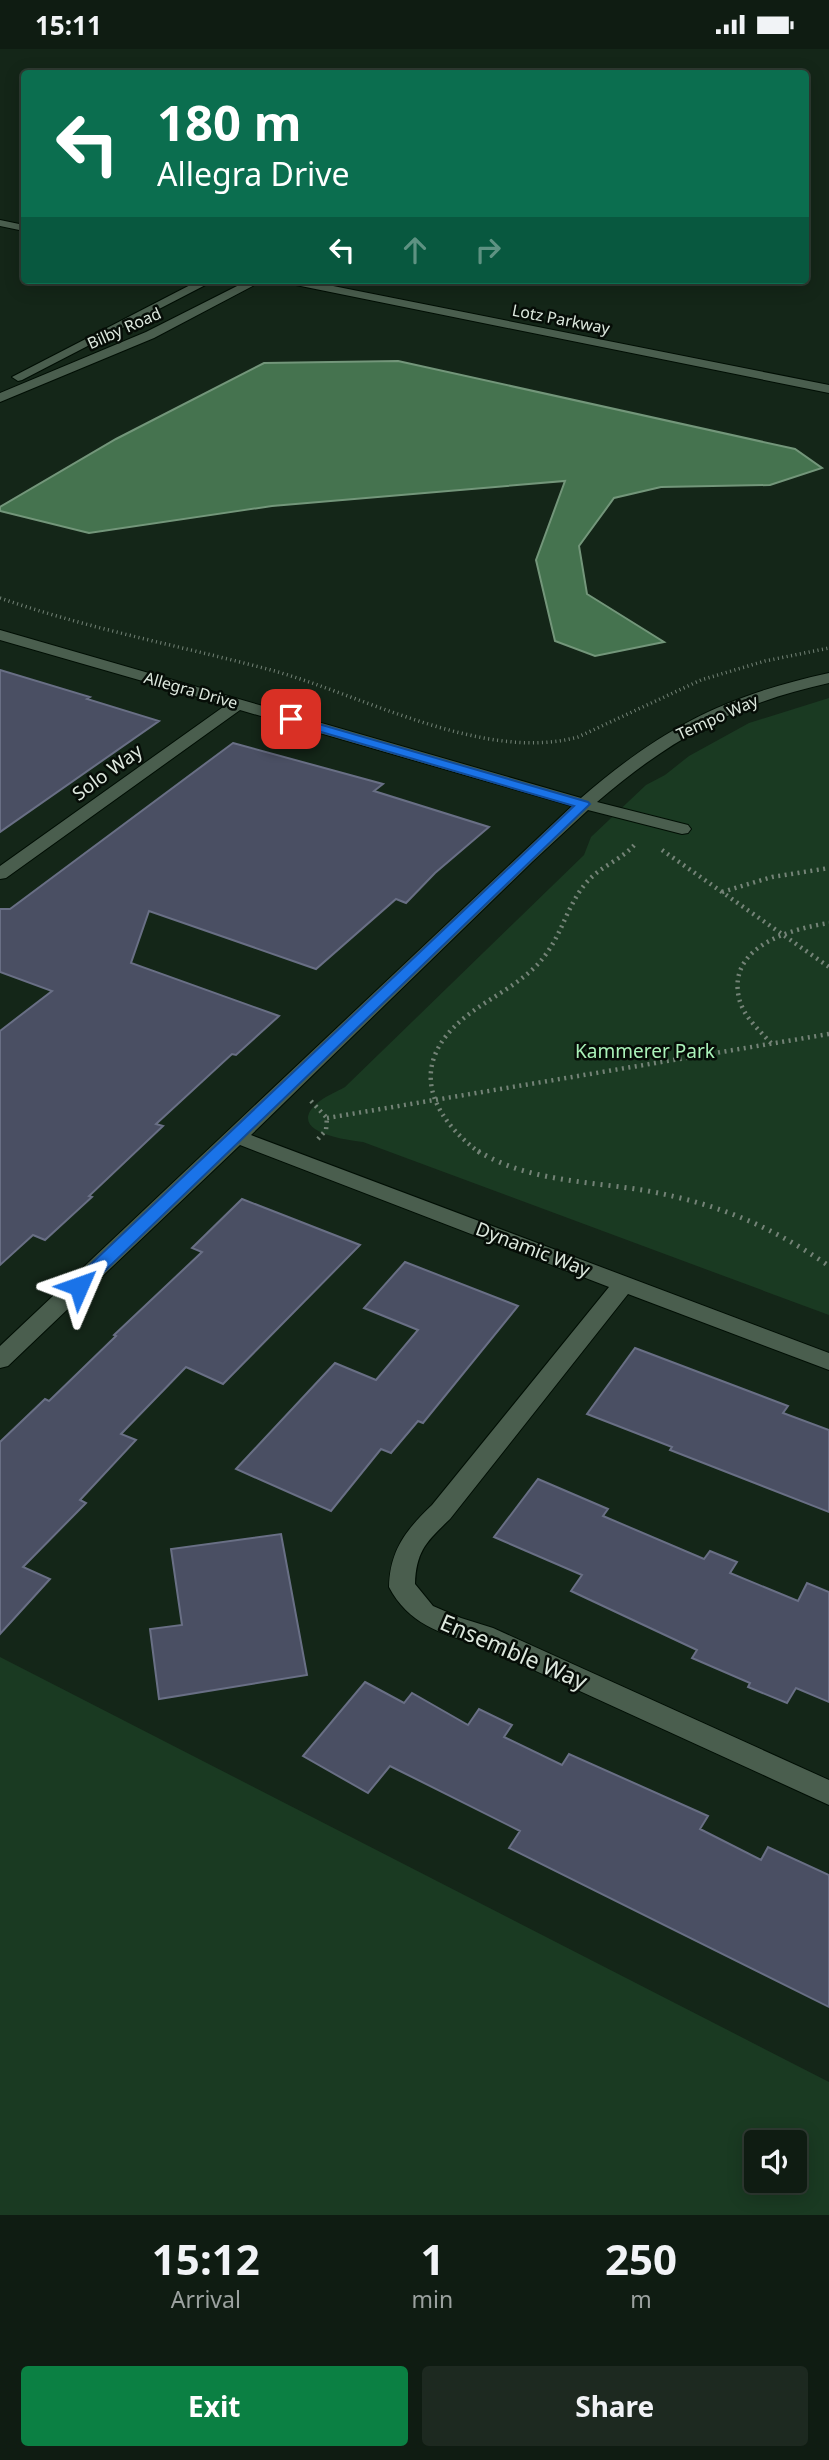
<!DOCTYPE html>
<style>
:root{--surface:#0f1c12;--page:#1d2920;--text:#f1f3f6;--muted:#9ba19f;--line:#2f3a32;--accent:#0b8043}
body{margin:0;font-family:"Noto Sans",sans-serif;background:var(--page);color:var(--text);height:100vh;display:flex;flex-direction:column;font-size:26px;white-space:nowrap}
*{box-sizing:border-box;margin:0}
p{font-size:23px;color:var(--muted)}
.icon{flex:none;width:38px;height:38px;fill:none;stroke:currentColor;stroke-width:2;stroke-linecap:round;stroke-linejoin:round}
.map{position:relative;height:2166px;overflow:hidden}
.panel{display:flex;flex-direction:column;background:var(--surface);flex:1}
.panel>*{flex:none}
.hud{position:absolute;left:21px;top:21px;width:788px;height:214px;border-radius:7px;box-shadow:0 4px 18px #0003,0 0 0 2px var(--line);background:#0b6e4f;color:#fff;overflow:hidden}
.buttons{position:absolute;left:744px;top:2081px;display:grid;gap:14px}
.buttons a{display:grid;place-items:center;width:63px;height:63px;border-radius:7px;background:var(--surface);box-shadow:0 4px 18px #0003,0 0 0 2px var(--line);font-size:35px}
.pin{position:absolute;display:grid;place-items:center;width:60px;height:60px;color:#fff;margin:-30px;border-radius:14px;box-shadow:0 4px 10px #0006}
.me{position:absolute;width:77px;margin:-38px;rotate:47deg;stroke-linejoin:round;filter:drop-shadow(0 0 5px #0008)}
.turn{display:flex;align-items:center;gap:24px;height:147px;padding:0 21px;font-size:32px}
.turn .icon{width:91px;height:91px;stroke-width:2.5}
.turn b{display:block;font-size:49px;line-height:60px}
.lanes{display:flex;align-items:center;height:66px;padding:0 21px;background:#0003;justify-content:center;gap:35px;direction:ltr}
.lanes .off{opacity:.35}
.eta{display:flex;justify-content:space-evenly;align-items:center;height:119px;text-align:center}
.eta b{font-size:42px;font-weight:700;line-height:49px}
.cta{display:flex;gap:14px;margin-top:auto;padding:14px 21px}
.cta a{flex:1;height:80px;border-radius:7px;background:var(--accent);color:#fff;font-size:28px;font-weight:700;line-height:80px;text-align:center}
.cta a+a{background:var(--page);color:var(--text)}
.status{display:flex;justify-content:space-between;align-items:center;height:49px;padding:0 35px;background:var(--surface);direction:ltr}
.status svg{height:19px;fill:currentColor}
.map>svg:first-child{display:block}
.green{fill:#1a3a22;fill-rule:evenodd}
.water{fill:#45734f;stroke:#73967a;stroke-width:2}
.building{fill:#4a4f63;stroke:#696f85;stroke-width:2}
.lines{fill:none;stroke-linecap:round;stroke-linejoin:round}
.minor-casing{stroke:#010e04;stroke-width:2}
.path-far2{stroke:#748377;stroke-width:3.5;stroke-dasharray:1 3.5;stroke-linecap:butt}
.path-far1{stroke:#748377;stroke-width:4.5;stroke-dasharray:2 4.5;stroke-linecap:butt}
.path{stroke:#748377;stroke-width:5;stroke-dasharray:2 6;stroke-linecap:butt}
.minor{fill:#4a5e4e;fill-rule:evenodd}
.route{fill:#1a73e8;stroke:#114b97;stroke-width:2}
.labels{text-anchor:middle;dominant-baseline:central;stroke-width:5;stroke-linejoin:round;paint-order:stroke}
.far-street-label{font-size:16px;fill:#dde8de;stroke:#060d07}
.street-label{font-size:19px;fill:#dde8de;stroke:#060d07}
.park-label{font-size:19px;fill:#aaf2b9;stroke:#060d07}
.near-street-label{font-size:23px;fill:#dde8de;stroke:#060d07}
</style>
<div class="status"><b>15:11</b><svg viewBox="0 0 49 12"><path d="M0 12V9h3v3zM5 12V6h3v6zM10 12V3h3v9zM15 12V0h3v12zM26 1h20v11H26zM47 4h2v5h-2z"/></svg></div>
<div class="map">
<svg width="829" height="2166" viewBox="0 0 829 2166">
<rect width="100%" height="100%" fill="#142618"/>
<path class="green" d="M829,649V1266L363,1093C349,1091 286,1084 316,1055C324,1048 336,1043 345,1038L584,806L591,788L646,736L665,726L689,707L749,674Z
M0,1608L829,2033V2166H0ZM794,2093V2132H756V2093Z"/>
<path class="water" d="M398,312L795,400L822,419L770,436L661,438L614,449L579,497L587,545L664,593L595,607L555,592L536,511L565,432L272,457L89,484L0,462V458L116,390L264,314Z"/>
<path class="building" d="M0,621L90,648L87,650L159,672L0,783Z
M233,694L383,735L374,742L489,778L435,824L406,854L396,850L316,920L149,862L131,914L279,967L236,1006L232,1005L156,1075L163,1077L89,1147L92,1148L45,1191L33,1186L0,1216V982L52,942L0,923V860H10Z
M242,1150L360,1196L223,1335L186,1318L121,1385L136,1391L80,1451L86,1454L23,1518L50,1530L0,1585V1393L45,1350L49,1352L116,1287L114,1286L202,1203L192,1199Z
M405,1213L518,1257L423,1374L418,1372L391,1404L381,1400L331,1462L236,1420L335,1314L376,1331L418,1281L364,1259Z
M635,1299L788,1357L783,1364L829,1381V1463L670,1401L672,1398L587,1365Z
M538,1430L608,1460L603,1467L704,1510L710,1502L737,1513L730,1524L798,1552L807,1534L829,1543V1653L796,1639L787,1654L748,1638L750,1634L692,1609L697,1601L571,1542L582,1526L494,1488Z
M281,1485L307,1626L159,1650L150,1580L182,1576L171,1500Z
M365,1633L404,1654L412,1644L468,1676L479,1660L512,1676L504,1688L562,1716L569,1705L708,1767L700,1780L761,1811L768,1798L829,1826V1958L509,1799L520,1782L390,1717L368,1744L303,1707Z"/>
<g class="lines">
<defs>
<path id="minor" d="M0,171L24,176V182L0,177Z
M200,231H215L22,331L18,332L12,328Z
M249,231H264L154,289L0,353V344L146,283Z
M280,231H303L829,336V344L286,234Z
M0,581L581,749C662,679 724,647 829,624V634C734,655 670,690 597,753L688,776L691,780L688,784L682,785L588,761L533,812L251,1086L829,1304V1321L628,1245L450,1470C427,1492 416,1502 415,1535L433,1557L461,1569L493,1579L829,1731V1756L477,1595C440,1585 408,1574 389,1538C390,1501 406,1481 432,1456L609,1238L240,1096L8,1317L0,1319V1297L572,757L240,661L6,829L0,830V817L226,656L0,591Z"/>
</defs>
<use href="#minor" class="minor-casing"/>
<path class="path-far2" d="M0,549C89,580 181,597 271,621C362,646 485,714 578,688L701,631L765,612L829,599"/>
<path class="path-far1" d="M662,801L829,918
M722,843L772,828L829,819
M771,994C759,981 743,967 739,949C727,897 791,880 829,874
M311,1052L327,1069L326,1081L318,1090
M327,1069L829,985
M480,1104C429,1066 408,1015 464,969C486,951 513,939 534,919C562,892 564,860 586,834C600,817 622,811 636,794"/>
<path class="path" d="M478,1102C528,1133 591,1132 648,1142C718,1155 771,1177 829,1217"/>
<use href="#minor" class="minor"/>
</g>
<path class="route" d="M291,667L588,753L590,755L85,1241H73L70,1237L73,1232L574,757L287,673V668Z"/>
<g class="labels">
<g class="far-street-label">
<text transform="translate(561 270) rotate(11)">Lotz Parkway</text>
<text transform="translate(124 279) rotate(-24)">Bilby Road</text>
<text transform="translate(191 641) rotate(16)">Allegra Drive</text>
<text transform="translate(717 668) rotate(-24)">Tempo Way</text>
</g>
<g class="street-label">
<text transform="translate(107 723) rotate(-36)">Solo Way</text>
<text transform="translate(533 1200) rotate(21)">Dynamic Way</text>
</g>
<g class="park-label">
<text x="645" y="1002">Kammerer Park</text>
</g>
<g class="near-street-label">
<text transform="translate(514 1602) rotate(23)">Ensemble Way</text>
</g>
</g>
</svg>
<div class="buttons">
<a><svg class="icon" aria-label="sound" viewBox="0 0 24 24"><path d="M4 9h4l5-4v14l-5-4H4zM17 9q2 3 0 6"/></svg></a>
</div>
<div class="pin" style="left:291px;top:670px;background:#d93025"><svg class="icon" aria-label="arrive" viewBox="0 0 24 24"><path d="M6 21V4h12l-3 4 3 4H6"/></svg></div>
<svg class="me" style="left:79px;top:1237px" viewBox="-20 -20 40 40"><path d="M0-17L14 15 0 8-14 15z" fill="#1a73e8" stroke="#fff" stroke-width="4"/></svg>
<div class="hud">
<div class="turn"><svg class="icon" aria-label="left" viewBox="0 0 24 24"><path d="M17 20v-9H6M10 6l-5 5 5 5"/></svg><div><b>180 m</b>Allegra Drive</div></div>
<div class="lanes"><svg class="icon" aria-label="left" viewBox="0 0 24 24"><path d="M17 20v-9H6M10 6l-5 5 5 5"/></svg><svg class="icon off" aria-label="ahead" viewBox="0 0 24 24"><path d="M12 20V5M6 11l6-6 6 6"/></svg><svg class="icon off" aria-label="right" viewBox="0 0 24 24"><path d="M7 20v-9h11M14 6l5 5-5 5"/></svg></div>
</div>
</div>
<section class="panel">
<div class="eta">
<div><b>15:12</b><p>Arrival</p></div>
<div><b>1</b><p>min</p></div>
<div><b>250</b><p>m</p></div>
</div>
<div class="cta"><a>Exit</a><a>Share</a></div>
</section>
